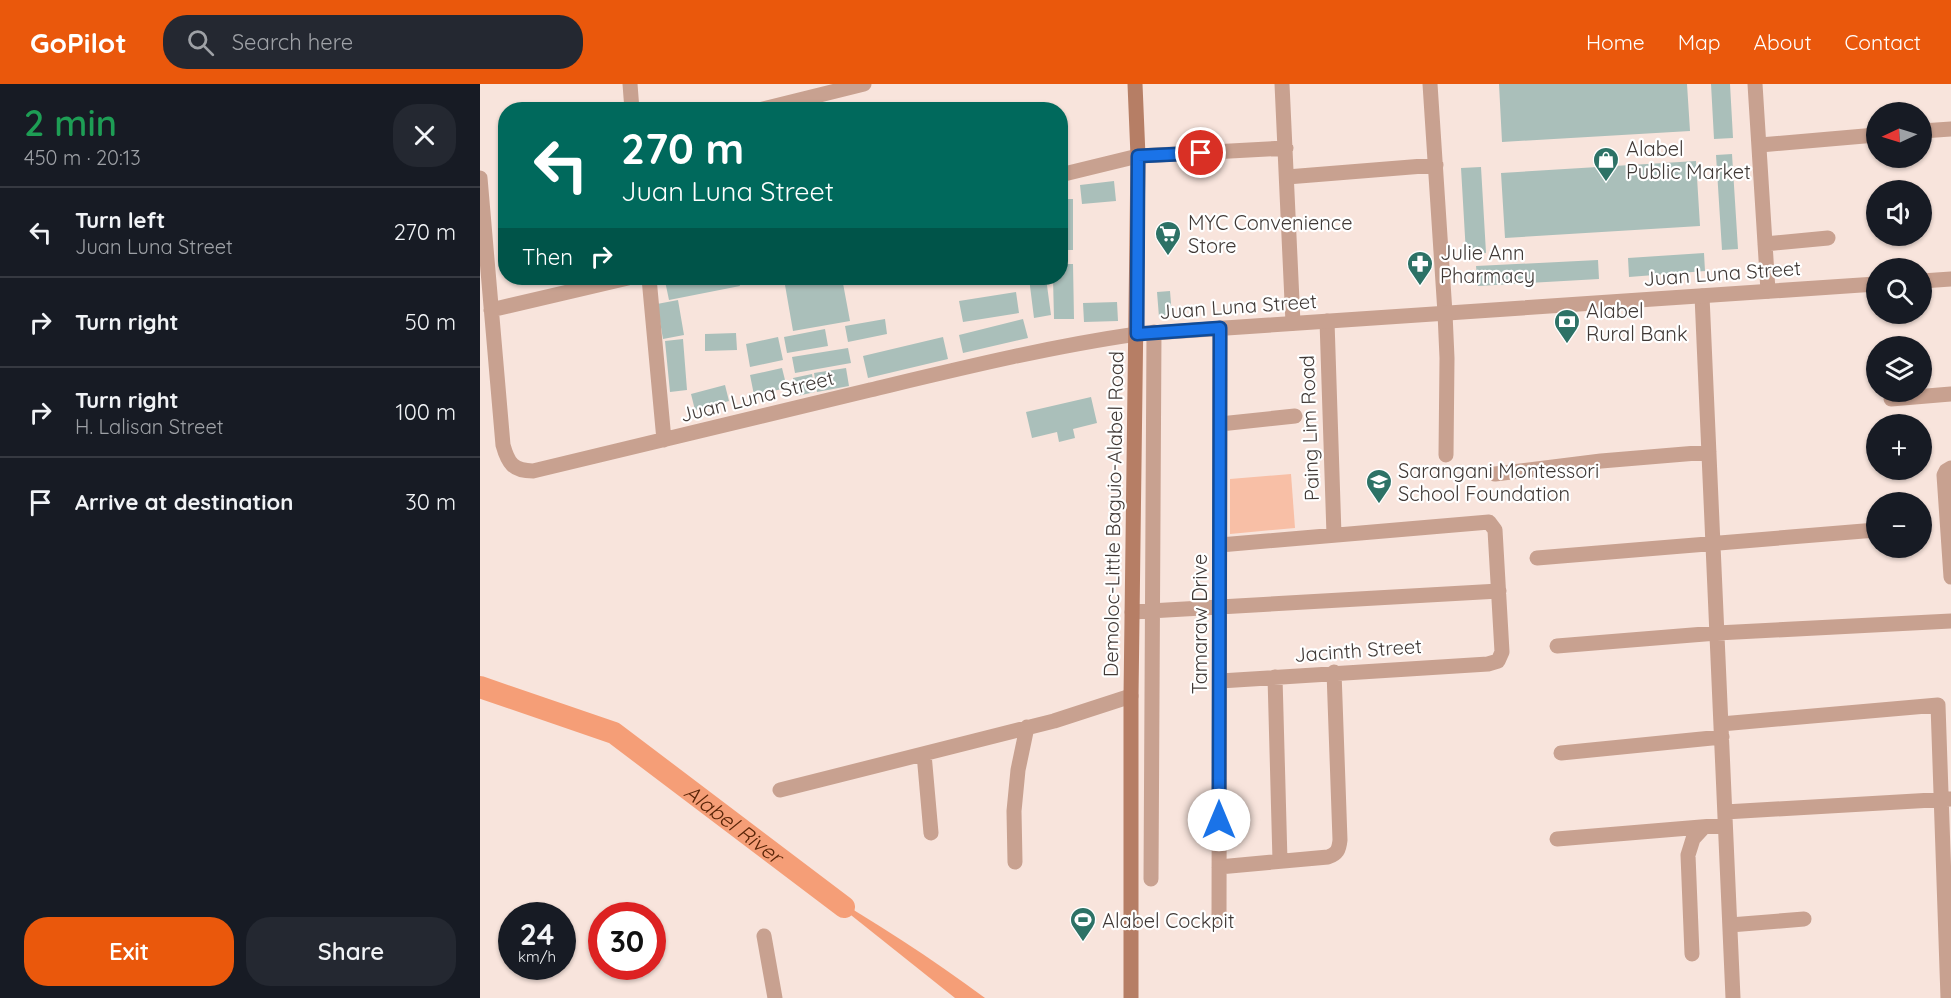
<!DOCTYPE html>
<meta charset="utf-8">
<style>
:root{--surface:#171b24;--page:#242831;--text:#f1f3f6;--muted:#9ea1a6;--line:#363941;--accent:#ea580c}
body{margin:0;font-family:Quicksand,sans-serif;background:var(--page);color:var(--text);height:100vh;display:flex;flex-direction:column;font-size:22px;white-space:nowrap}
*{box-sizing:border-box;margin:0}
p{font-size:20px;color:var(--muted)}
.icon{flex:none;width:33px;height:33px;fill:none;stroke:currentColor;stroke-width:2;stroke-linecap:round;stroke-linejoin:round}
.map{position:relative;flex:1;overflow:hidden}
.panel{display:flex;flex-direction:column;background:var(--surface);width:480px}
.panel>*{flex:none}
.hud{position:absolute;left:18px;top:18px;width:570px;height:183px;border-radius:24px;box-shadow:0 2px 4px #0004;background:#00695c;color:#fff;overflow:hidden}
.needle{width:39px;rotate:266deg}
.fabs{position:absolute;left:1386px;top:18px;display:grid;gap:12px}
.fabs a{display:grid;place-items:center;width:66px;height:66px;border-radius:50%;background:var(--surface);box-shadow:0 2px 4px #0004;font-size:30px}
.speed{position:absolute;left:18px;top:818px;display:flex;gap:12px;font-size:30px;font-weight:700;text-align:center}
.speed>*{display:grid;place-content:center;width:78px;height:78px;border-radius:50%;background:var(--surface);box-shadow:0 2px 4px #0004;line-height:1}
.speed small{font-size:15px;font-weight:400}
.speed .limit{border:9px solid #d22;background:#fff;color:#111}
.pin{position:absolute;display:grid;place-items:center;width:51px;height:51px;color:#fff;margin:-26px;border:3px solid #fff;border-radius:50%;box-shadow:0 2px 6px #0007}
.me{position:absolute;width:66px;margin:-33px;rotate:0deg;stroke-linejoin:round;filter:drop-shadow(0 0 4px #0008)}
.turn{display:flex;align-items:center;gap:21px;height:126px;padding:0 24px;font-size:27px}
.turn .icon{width:78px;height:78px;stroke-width:2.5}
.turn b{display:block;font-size:42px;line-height:51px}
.then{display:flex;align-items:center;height:57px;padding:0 24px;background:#0003;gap:12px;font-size:22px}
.round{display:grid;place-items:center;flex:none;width:63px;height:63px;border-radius:24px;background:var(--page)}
.head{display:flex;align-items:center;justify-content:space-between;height:102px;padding:0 24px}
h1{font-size:36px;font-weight:600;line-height:45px;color:#1e9e55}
.cta{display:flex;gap:12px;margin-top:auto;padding:12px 24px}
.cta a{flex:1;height:69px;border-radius:24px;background:var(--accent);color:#fff;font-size:24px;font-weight:600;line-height:69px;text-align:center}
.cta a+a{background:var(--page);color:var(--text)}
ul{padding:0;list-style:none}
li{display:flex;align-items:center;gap:18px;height:90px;padding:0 24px;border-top:2px solid var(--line)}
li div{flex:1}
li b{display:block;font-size:22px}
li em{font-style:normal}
header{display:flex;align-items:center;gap:36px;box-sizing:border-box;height:84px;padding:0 30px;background:var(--accent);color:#fff}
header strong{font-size:28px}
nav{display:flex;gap:33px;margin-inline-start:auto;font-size:21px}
.search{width:420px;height:54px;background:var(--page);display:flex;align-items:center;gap:15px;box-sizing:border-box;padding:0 21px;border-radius:24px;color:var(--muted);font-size:22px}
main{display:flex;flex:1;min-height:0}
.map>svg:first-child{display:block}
.green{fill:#f8bfa6}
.water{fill:#f59e77}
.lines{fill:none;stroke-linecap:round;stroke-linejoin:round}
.river{stroke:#f59e77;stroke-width:22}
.building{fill:#aabfba}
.minor{stroke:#c8a190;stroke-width:15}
.tertiary{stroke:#c8a190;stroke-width:15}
.secondary{stroke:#b67e65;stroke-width:15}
.route-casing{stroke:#114b97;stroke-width:15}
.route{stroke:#1a73e8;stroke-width:10}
.labels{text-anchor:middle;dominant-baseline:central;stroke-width:4.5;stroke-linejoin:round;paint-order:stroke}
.poi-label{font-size:20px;fill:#403936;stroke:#fff;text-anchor:start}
.street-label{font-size:20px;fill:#403936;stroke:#fff}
.water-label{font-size:21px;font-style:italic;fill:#5a2508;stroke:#fff}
</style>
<header>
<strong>GoPilot</strong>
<div class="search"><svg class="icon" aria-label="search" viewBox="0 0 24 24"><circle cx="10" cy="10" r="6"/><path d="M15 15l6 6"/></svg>Search here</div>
<nav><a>Home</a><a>Map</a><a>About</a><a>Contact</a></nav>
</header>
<main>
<section class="panel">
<div class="head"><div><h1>2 min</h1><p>450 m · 20:13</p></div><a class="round"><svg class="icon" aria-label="close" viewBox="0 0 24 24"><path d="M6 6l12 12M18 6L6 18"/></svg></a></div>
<ul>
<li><svg class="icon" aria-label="left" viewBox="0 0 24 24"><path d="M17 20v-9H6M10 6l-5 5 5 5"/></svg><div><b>Turn left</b><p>Juan Luna Street</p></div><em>270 m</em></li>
<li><svg class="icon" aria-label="right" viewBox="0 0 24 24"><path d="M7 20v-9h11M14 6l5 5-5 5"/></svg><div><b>Turn right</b></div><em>50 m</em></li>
<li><svg class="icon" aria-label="right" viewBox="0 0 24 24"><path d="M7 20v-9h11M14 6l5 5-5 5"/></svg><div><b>Turn right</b><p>H. Lalisan Street</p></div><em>100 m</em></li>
<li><svg class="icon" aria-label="arrive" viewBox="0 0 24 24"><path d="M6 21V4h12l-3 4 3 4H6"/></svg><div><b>Arrive at destination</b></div><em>30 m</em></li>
</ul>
<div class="cta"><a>Exit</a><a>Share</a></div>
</section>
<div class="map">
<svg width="1471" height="914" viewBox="0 0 1471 914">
<rect width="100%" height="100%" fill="#f8e4dc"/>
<path class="green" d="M811,390L815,444L750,450V395Z"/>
<path class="water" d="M337,804C395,838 451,874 505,914H475Z"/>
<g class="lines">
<path class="river" id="s1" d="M0,603L134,649L364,823"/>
</g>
<path class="building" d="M1019,0H1207L1210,47L1022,58Z
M1231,0H1250L1253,54L1234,55Z
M1252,70L1258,165L1242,166L1236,71Z
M1216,77L1220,142L1025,154L1021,89Z
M1001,83L1006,169L986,170L981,84Z
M634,97L636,117L602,120L600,101Z
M580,115H593V166H580Z
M1224,169L1225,187L1149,193L1148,174Z
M1118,176L1119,195L998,202L996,182Z
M580,180H593L594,235H574L573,194H580Z
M201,194H258L260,202L189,216L185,197Z
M267,194H300V195L269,201Z
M347,194H362L370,237L313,247L305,201Z
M549,194H566L571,231L554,234Z
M690,207L692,232L679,233L677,208Z
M536,208L539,229L483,238L479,217Z
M198,216L204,251L183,255L177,220Z
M637,218L638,237L604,238L603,219Z
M405,235L407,250L368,258L365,242Z
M543,235L548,254L483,269L479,251Z
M345,245L348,262L307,269L304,253Z
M256,249L257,266L225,267V250Z
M298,253L303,276L270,283L266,260Z
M463,253L468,275L388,294L383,272Z
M203,255L207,306L190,308L185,257Z
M368,264L371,279L315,289L312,273Z
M302,284L307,304L274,311L270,291Z
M366,284L369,302L337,308L334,289Z
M332,290L335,308L317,312L313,294Z
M245,301L249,317L215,326L211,310Z
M611,313L617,339L593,345L595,354L579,358L577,348L552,354L546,328Z"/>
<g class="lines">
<path class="minor" d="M150,0L152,26
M802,0L813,239
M950,0L965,229L967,274L966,371
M1275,0L1288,207
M279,26L384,0
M1442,47L1471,45
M1280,61L1396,51
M580,91L658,72L806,64
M807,93L956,81
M0,94L23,361C28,379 33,387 53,387C166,360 278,333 390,306C478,285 567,263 657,250
M1285,160L1348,154
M169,194L184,356
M1222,212L1253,914
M11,226L148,194
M847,237L854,451
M1411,315L1471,310
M740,340L815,332
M1471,384L1466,387L1464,391L1471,493
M1015,390L1121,377L1229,368
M1057,474L1396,446
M652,528L1019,507
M1077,562L1237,549L1471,537
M795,593L800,777
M740,597L1008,580L1018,577L1022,568L1015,446L1009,438L740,461
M1241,640L1458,621L1468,914
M1081,669L1242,653
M444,670L451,749
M300,706L574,637L651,612
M1245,728L1470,715
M1077,755L1245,741
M535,778L534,727L538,686L547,643
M739,783L848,773C857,770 859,766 860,756L854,588
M671,795L674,248
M739,836L740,244
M1250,841L1324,835
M284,852L295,914
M1212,870L1208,771L1213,755L1224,743"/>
<path class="tertiary" d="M1442,197L1471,195
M657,250L1396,200"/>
<path class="secondary" d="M651,914V612L658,72L655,0"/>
</g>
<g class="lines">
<defs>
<path id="route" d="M721,69L658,72L657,250L740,244L739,736"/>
</defs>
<use href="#route" class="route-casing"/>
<use href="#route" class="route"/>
</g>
<defs>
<symbol id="shop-pin" viewBox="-11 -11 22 30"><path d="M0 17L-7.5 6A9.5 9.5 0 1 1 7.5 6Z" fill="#2d7266" stroke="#fff"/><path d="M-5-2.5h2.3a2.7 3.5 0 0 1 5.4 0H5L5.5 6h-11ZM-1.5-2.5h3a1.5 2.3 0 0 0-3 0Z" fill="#fff"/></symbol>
<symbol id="supermarket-pin" viewBox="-11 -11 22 30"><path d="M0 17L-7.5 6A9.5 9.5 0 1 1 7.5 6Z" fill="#2d7266" stroke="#fff"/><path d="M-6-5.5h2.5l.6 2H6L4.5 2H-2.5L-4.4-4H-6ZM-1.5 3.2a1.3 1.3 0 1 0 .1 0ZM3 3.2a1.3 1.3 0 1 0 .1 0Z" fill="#fff"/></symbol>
<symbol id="pharmacy-pin" viewBox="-11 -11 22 30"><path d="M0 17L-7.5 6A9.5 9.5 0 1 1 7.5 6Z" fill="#2d7266" stroke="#fff"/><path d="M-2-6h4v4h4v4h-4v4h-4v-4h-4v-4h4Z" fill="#fff"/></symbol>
<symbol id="bank-pin" viewBox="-11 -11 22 30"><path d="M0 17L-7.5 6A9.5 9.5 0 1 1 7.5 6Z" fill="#2d7266" stroke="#fff"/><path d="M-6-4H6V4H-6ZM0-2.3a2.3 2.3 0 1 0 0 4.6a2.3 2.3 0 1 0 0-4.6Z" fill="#fff"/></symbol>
<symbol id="school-pin" viewBox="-11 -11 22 30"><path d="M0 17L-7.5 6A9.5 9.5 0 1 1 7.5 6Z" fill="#2d7266" stroke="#fff"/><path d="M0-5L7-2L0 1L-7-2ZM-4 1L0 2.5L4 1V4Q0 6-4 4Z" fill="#fff"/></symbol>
<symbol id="stadium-pin" viewBox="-11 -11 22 30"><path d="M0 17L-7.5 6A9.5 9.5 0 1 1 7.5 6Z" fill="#2d7266" stroke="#fff"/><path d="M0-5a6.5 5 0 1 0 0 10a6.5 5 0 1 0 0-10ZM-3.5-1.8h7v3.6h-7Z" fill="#fff"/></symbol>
</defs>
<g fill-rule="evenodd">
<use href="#shop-pin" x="1111" y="61" width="30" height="40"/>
<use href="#supermarket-pin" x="673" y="135" width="30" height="40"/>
<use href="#pharmacy-pin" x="925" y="165" width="30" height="40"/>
<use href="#bank-pin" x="1072" y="223" width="30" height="40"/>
<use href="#school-pin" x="884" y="383" width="30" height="40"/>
<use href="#stadium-pin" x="588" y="821" width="30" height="40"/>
</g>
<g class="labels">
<g class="poi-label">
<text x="1146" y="64">Alabel<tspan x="1146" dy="23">Public Market</tspan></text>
<text x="708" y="138">MYC Convenience<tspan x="708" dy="23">Store</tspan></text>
<text x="960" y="168">Julie Ann<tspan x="960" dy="23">Pharmacy</tspan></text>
<text x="1106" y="226">Alabel<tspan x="1106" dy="23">Rural Bank</tspan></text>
<text x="918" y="386">Sarangani Montessori<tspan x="918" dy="23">School Foundation</tspan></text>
<text x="622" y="836">Alabel Cockpit</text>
</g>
<g class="street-label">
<text transform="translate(1242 189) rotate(-4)">Juan Luna Street</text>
<text transform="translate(758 222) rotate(-4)">Juan Luna Street</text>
<text transform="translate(277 312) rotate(-14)">Juan Luna Street</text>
<text transform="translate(829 344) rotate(-92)">Paing Lim Road</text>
<text transform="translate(633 430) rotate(-89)">Demoloc-Little Baguio-Alabel Road</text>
<text transform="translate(719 540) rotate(-90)">Tamaraw Drive</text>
<text transform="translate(878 566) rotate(-4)">Jacinth Street</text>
</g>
<g class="water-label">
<text stroke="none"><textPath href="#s1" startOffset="292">Alabel River</textPath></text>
</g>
</g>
</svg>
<div class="fabs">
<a><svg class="needle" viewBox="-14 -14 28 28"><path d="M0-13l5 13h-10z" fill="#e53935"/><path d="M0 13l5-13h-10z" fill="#9ea1a6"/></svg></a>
<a><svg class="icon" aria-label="sound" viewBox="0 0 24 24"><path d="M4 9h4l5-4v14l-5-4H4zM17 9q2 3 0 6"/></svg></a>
<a><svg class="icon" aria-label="search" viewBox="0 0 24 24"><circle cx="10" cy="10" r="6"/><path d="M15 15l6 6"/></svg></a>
<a><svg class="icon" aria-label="layers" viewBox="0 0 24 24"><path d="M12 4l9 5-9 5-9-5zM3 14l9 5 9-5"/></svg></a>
<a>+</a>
<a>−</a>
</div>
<div class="speed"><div>24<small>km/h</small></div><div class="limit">30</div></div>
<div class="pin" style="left:721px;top:69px;background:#d93025"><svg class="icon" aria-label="arrive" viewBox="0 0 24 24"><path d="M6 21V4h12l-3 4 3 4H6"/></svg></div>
<svg class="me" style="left:739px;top:736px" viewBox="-20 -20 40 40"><circle r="19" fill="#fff"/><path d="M0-13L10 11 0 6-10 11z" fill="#1a73e8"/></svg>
<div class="hud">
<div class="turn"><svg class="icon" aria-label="left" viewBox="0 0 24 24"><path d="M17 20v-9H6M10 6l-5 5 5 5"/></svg><div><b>270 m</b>Juan Luna Street</div></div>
<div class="then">Then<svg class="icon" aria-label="right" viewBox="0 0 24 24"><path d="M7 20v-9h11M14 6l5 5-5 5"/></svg></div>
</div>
</div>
</main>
